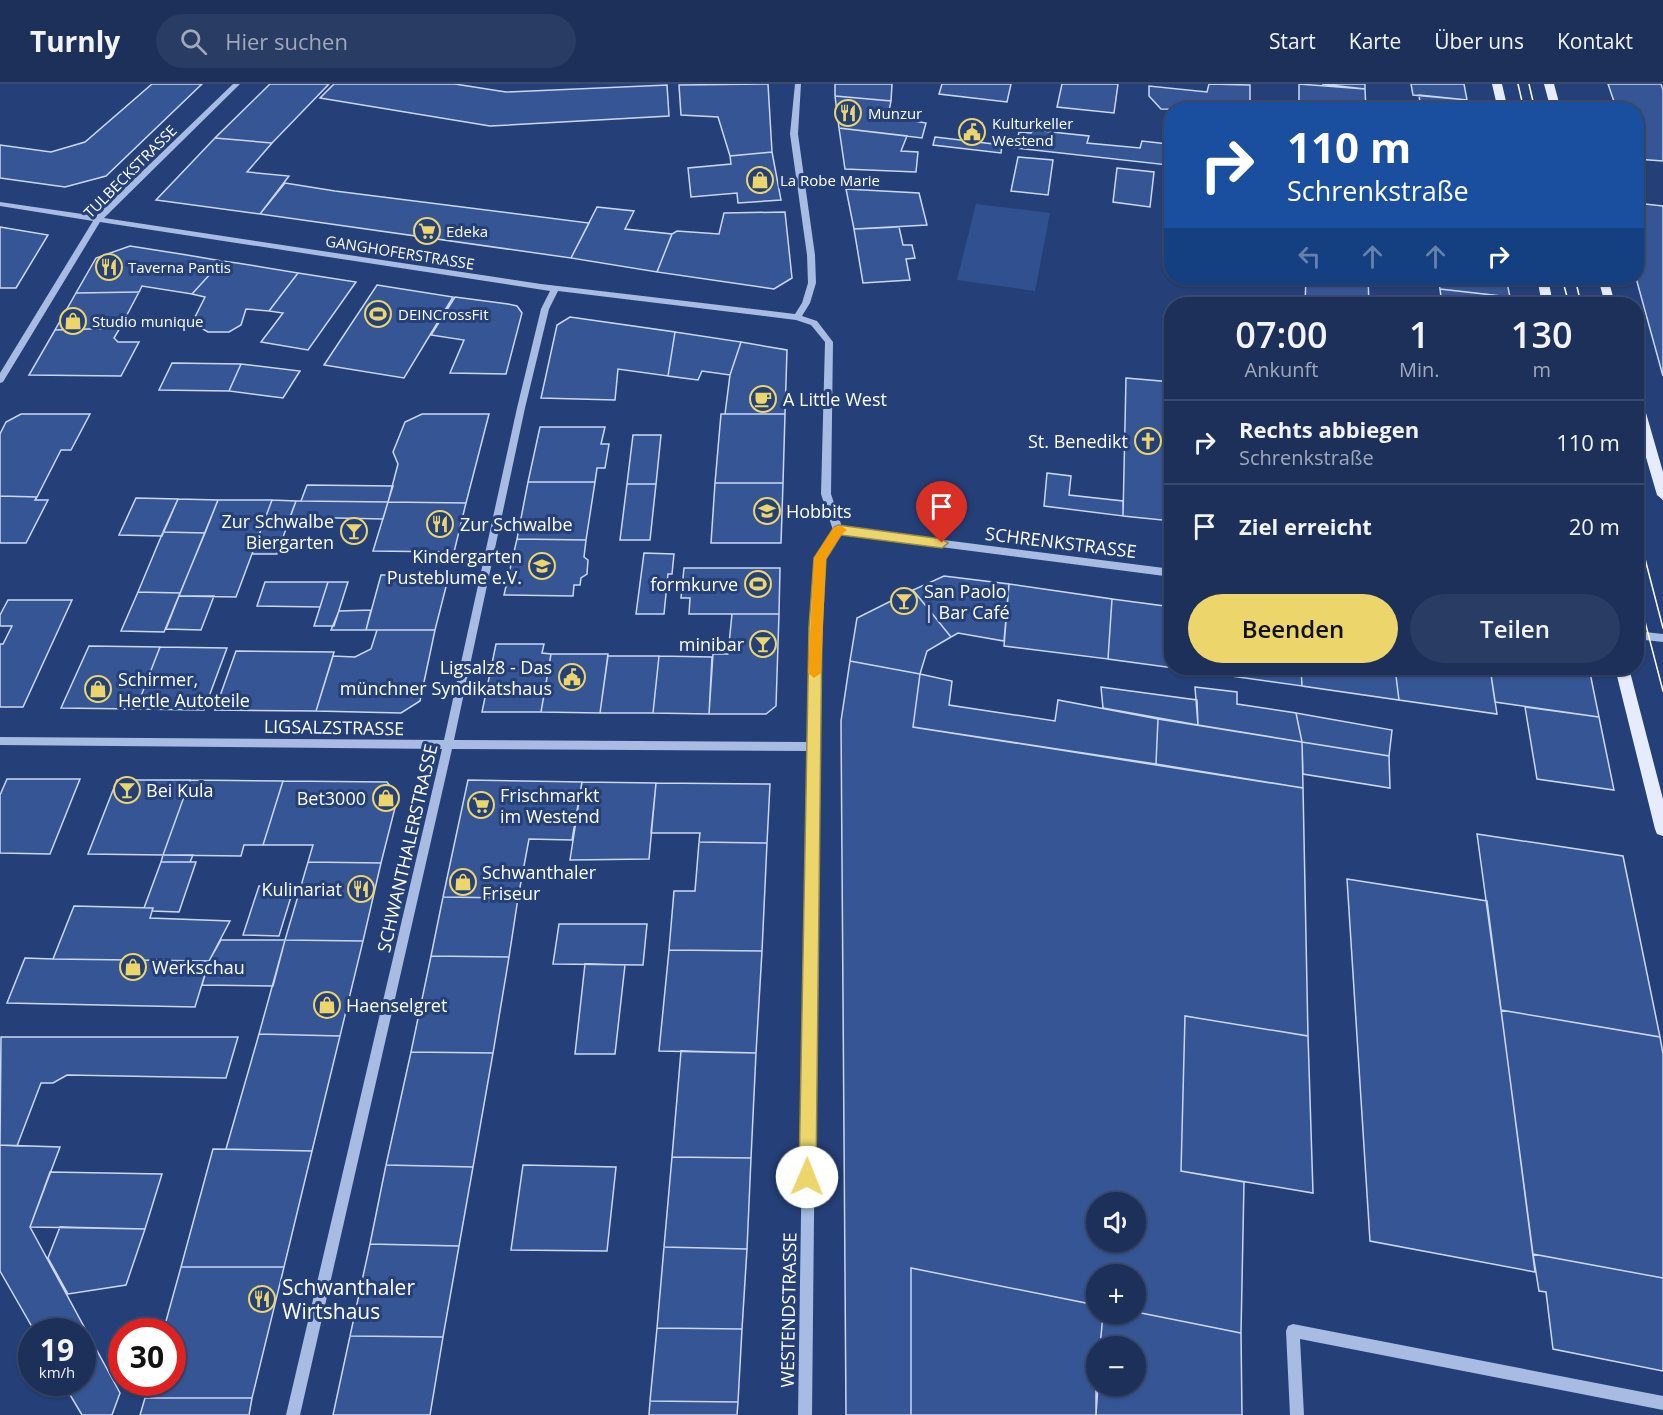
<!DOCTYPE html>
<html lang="de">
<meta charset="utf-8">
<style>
:root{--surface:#1c305a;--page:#293c63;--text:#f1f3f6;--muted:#a0a9bb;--line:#3a4b70;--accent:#ecd66c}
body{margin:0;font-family:"Open Sans",sans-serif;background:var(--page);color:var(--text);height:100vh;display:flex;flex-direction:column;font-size:22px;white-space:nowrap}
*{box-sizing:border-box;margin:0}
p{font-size:20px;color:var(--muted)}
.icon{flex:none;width:33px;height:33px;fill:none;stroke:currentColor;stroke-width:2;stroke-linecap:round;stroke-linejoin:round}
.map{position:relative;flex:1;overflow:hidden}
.details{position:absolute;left:1164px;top:213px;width:480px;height:378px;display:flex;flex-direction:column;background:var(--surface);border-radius:24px;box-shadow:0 2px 4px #0004,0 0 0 2px var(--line)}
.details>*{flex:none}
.hud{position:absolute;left:1164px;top:18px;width:480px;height:183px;border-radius:24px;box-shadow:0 2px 4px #0004,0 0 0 2px var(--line);background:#1a4fa0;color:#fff;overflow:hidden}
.controls{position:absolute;left:1086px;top:1108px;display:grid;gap:12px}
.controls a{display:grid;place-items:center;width:60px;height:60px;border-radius:50%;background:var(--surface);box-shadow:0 2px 4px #0004,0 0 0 2px var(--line);font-size:30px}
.speed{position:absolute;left:18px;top:1234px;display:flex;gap:12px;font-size:30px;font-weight:700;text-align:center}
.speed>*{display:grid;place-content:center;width:78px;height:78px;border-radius:50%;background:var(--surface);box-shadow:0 2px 4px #0004,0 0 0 2px var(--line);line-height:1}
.speed small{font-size:15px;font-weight:400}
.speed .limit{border:9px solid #d22;background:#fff;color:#111}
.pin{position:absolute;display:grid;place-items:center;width:51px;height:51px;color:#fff;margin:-62px -26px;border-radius:50% 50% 50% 0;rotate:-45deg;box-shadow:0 0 6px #0007}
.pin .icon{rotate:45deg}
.me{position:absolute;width:66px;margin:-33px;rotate:1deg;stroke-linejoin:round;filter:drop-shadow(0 0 4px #0008)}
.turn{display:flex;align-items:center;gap:21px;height:126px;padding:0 24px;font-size:27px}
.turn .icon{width:78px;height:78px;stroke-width:2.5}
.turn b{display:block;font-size:42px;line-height:51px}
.lanes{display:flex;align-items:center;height:57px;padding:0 24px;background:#0003;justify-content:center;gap:30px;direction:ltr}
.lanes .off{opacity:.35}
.eta{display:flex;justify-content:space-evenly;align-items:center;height:102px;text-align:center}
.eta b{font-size:36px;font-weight:600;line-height:42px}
.cta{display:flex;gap:12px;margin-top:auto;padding:12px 24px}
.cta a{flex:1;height:69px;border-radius:36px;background:var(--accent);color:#111;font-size:24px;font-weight:600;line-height:69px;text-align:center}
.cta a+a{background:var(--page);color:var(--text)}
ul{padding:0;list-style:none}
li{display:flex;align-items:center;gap:18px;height:84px;padding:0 24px;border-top:2px solid var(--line)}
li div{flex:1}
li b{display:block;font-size:22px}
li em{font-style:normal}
header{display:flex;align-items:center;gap:36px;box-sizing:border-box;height:84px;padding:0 30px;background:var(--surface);border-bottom:2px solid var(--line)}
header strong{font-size:28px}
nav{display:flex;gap:33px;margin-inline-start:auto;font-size:21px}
.search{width:420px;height:54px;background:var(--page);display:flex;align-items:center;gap:15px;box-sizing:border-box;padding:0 21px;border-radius:33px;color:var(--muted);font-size:22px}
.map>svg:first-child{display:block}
.green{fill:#30508f}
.building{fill:#365595;stroke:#cad7f3;stroke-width:1.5;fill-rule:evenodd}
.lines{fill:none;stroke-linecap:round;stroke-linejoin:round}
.minor{fill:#a7bbe3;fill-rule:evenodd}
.major{fill:#e6ecfc;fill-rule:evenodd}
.tram{stroke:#fff;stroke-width:1.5}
.route{fill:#ecd66c;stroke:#998b46;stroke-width:1.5}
.slow{fill:#f59e0b}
.labels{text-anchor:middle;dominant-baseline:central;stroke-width:6;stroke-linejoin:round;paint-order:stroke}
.far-poi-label{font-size:15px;fill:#fff;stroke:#254078;text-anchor:start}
.far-street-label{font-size:15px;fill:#fff;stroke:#254078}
.poi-label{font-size:18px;fill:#fff;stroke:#254078;text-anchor:start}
.street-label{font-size:18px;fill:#fff;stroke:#254078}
.near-poi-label{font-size:21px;fill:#fff;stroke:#254078;text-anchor:start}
</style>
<header>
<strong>Turnly</strong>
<div class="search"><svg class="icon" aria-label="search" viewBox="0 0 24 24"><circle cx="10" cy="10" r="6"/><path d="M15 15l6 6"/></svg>Hier suchen</div>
<nav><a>Start</a><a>Karte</a><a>Über uns</a><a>Kontakt</a></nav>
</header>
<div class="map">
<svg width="1663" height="1331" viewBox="0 0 1663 1331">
<rect width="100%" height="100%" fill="#254078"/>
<path class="green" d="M976,120L1050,129L1035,207L957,196Z"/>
<path class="building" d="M152,0H202L106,92L65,103L0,94V61L51,68L85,58Z
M270,0H329L272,59L215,54Z
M334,0H455L506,8L667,1L669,32L490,42L320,14Z
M768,0L772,68L730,72L718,33L681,31L679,1Z
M835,0H892L891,17L835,12Z
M942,0H1011L1007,18L939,10Z
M1062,0H1118L1114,29L1057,23Z
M1209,0L1250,1V26L1161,25L1149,12V2L1207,8Z
M1299,0L1365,5L1366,26H1299Z
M1322,0H1365V5Z
M1411,0H1464L1467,16L1413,11Z
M1608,0H1661L1663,6V77L1636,75V26H1617Z
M1419,11L1467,16L1469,26H1421Z
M835,12L891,17L889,27L909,28V36L926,39L922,54L839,44Z
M967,38L982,39L977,58L963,57Z
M839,44L907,52L901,67L918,68L916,88L845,85Z
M1033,46L1089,52L1087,59L1140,64L1142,57L1168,60V81L1015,64L1019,48L1031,49Z
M935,53L1002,61L1001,69L933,61Z
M215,54L272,59L247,88L289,92L260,130L156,116Z
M772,68L781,116L738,119L737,109L691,113L688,84L731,80L730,72Z
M1018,73L1053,76L1048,111L1011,107Z
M1117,84L1154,88L1150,123L1113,118Z
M285,99L335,107L589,139L571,174L260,130Z
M846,105L919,109L927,141L854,145Z
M1636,119L1663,122V292L1636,194Z
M597,123L634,127L625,145L672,150L657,188L571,174Z
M785,128L792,194L774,205L657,188L672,150L677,147L719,150L724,129Z
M0,143L48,151L16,204H0Z
M899,143L903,161H912L915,174L906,175L910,196L863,199L854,145Z
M130,162L187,171L222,177L192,210L142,202L139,208L76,209L96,174Z
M222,177L237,179L298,189L269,227L246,225L241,241L229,248H208L192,239L205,213L192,210Z
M298,189L356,198L308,266L261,258L283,229L269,227Z
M1306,194H1368L1369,220H1305Z
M1438,194H1506L1510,213L1440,205Z
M377,201L453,213L404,294L324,281Z
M1440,205L1510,213L1511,220H1442Z
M139,208L120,244L55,246L76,209Z
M455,213L508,220L517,222L522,229L506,290L450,289L464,256L431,251Z
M570,233L675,248L668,292L618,285L615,316L541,314L557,241Z
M120,244L114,254L118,258H139L121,292L29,291L55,246Z
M675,248L741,258L730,291L702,287L698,296L668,292Z
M741,258L787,266L785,330H725L730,291Z
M172,279L241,280L229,307L159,306Z
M241,280L300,287L283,314L229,307Z
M1126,294L1172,298V437L1123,432Z
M21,330H90L71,366H61L37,413L0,412V350L6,338Z
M422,330H489L466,419L388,418L398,380L393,368L405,338Z
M721,330H785L783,399H715Z
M540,343H605L601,360H609L605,384H597L595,398H528Z
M633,351H661L656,400H627Z
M1047,389L1071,392L1069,411L1123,417V432L1044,422Z
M528,398H595L586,456L517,455Z
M715,399H783L781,459H711Z
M627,400H656L650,456H620Z
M307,401L393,402L388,418L301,417Z
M0,412L37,413L35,416H48L26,459H0Z
M136,414L178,415L162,452L119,451Z
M178,415L218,416L205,449L163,448Z
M218,416H272L236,513L179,512Z
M272,416L296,417L277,470H252Z
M296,417H301L388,418L383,435L290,433Z
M388,418L466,419L454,468L373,467Z
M163,448L205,449L180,509L138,508Z
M517,455L586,456L584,473L588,476L587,490L581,494L580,501H574L573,512L504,511Z
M644,469L674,470L672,490H668L664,530H636Z
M684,484H780L779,530H689L690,514H681Z
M381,491H449L435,546H366Z
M944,492L1009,500L1004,557L958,549L951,553L913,506Z
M265,498H328L320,523L257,522Z
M328,498H348L334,542H314Z
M1009,500L1112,515L1108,575L1004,562Z
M913,506L951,553L927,567L920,590L850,577L857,534Z
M138,508L180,509L164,548L121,547Z
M179,512H214L201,546L166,545Z
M1112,515L1172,523V584H1203V588L1108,575Z
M8,516H72L23,623H0V560H3L12,542H0V531Z
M371,526L366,546H331L339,527Z
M732,530H779L776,622L766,630H709L713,570H728Z
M377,546H435L420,617L401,629L316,627L333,572L355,573L371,565Z
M496,560H544L542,569L551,570L541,628H482Z
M89,562L160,563L136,625L61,624Z
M160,563L227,564L204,626L136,625Z
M236,567L334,568L316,627L215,626Z
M551,570H608L600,629L541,628Z
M608,572H659L653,629H600Z
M659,572L712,573L709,630L653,629Z
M850,577L920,590L913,643L1303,704L1308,952L1185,932L1181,1087L1244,1098L1241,1249L1136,1228V1191H1096V1221L911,1184V1331H846L841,637ZM1096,1119H1136V1158H1096Z
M1203,584H1301L1302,602L1203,588Z
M1301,584H1395L1399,616L1302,602Z
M1395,584H1490L1497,630L1399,616Z
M1490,584H1589L1599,633L1495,618Z
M920,590L952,597L949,621L1055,637L1058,616L1158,635L1156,680L913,643Z
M1101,603L1197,616L1198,641L1103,624Z
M1195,603L1237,608V620L1296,629L1302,658L1198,641Z
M1525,623L1599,633L1614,706L1537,695Z
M1296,629L1392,646L1389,672L1302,658Z
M1158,635L1302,658L1303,704L1156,680Z
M1302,658L1389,672L1390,704L1303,690Z
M7,695H80L50,770L0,769V711Z
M117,696H190L163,771L88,770Z
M190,696L283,697L263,761H244L241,772L163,771Z
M468,696L582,698L572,756L529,755L518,814L443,813Z
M283,697L387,698L398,712L381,779L308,778L313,761H263Z
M582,698L656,699L649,775L570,776Z
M656,699L770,700L767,759L699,758L700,749H651Z
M1477,750L1623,772L1660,953L1501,926Z
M699,758L767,759L762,867L669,866L674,807H695Z
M163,771H193L190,778H161Z
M161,778H196L179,828L152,827L153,824H144Z
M308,778L381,779L363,857L285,856Z
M1347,795L1487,817L1535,1188L1370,1157Z
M259,802L294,803L279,852L243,851Z
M443,813L518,814L509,873L431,872Z
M74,822L153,824L150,834L230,837L209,877L53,875Z
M559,840H647L643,881L553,880Z
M221,856H285L273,902L202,901L209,877Z
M285,856L363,857L340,952L259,950Z
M669,866L762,867L756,969L659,967Z
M431,872L509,873L493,969L411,968Z
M25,874L53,875L209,877L195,923L7,919Z
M585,880L625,881L615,970H575Z
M1501,926L1660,953L1663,970V1194L1533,1170Z
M1185,932L1308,952L1313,1109L1181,1087Z
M259,950L340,952L312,1067L226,1065Z
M1,953H238L226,994L67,991L53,999H41L17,1062L0,1061Z
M681,967L756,969L751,1074L672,1073Z
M411,968L493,969L473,1083L386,1081Z
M0,1061L60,1063L30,1143L120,1309L112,1331H82L63,1299H82V1248H35L0,1187Z
M213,1065L312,1067L284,1183H181Z
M672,1073L751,1074L747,1165L664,1163Z
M386,1081L473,1083L459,1162L370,1160Z
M523,1081L616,1083L607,1167L511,1166Z
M50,1088L162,1090L145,1145L30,1143Z
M60,1143L145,1145L126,1201L68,1210L48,1174Z
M370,1160L459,1162L443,1253L350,1252Z
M664,1163L747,1165L742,1245L657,1244Z
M1533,1170L1663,1194V1287L1553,1265L1546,1208L1539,1207Z
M181,1183H284L252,1314H145L149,1299H172V1248H163Z
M911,1184L1096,1221V1230H1103L1100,1263H1096V1331H911Z
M1136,1228L1241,1249L1242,1331H1096L1098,1302H1136V1263H1100L1103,1230Z
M657,1244L742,1245L738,1318L650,1317Z
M350,1252L443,1253L430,1331H333Z
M145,1314H252L249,1331H140Z
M650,1317L738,1318L737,1331H649Z"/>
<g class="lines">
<path class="minor" d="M233,0H240L104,134L541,200L795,230L802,219L808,199L807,171L790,50L795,0H801L798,50L815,171L816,199L810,219L802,232L817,237L833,258L831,410L842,443L1172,485V493L840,450L825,474L820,543L812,1331H798L808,667L452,665L300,1331H286L442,665L0,661V653L444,656L517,324L541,225L550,207L100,138L3,298L0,299V289L93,137L0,122V118L96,132ZM558,207L796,236L811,241L825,258L821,410L833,446L815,474L810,543L808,658L454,656L525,324L549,225Z
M1636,547L1663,550V558L1636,555Z
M1293,1240L1663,1312V1326L1300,1255L1304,1331H1290L1286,1247L1288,1242Z"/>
<path class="major" d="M1492,0H1502L1508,26H1498Z
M1544,0H1554L1561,26H1551Z
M1537,194H1548L1553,220H1542Z
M1598,194H1608L1615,220H1605Z
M1636,311L1642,315L1663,388V416L1657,411L1636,339Z
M1615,584H1629L1663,715V752L1657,750L1655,745Z"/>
<path class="tram" d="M1518,0L1524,26
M1529,0L1535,26
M1562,194L1569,220
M1575,194L1581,220
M1636,440L1663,544
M1636,503L1663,607"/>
</g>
<path class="route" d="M838,441L942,455L948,459L942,464L841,451L826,475L822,543L816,1093L813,1099L807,1101L802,1099L799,1093L809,543L814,474L834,443Z"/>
<path class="slow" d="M841,442L847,446L841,451L826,475L821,589L814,594L808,589L814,474L834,443Z"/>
<defs>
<symbol id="restaurant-ring" viewBox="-11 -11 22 22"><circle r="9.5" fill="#254078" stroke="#ecd66c" stroke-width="1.5"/><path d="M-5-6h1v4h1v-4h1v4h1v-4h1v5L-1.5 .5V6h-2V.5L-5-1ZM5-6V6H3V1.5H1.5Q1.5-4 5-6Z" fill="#ecd66c"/></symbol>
<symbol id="civic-ring" viewBox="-11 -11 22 22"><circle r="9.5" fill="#254078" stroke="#ecd66c" stroke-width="1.5"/><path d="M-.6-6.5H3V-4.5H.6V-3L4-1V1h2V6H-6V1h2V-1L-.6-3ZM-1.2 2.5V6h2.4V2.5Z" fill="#ecd66c"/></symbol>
<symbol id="shop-ring" viewBox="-11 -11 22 22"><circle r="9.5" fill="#254078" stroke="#ecd66c" stroke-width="1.5"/><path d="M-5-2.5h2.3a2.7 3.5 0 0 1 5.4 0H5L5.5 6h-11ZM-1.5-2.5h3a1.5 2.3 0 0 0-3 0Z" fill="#ecd66c"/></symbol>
<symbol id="supermarket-ring" viewBox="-11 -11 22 22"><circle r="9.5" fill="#254078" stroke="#ecd66c" stroke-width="1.5"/><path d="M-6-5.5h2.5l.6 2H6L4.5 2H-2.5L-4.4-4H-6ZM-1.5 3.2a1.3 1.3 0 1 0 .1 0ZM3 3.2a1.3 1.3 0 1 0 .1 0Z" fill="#ecd66c"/></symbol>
<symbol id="stadium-ring" viewBox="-11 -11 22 22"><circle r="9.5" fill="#254078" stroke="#ecd66c" stroke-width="1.5"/><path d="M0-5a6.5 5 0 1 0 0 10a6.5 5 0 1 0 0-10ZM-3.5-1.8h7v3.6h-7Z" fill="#ecd66c"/></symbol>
<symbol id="cafe-ring" viewBox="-11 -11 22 22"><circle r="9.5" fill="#254078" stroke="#ecd66c" stroke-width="1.5"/><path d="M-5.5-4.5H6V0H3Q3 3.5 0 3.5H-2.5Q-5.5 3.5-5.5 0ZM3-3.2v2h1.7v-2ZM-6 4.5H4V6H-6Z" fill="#ecd66c"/></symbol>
<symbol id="church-ring" viewBox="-11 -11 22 22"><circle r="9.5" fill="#254078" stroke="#ecd66c" stroke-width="1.5"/><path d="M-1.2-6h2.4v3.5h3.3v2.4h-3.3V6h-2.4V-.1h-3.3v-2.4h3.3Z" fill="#ecd66c"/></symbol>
<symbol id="school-ring" viewBox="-11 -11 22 22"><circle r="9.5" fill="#254078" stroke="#ecd66c" stroke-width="1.5"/><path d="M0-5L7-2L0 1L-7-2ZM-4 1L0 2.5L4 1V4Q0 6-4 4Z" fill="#ecd66c"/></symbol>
<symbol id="bar-ring" viewBox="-11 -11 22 22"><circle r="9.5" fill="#254078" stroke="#ecd66c" stroke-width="1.5"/><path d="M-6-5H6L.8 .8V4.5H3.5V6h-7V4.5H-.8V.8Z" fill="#ecd66c"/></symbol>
</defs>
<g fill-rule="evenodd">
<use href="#restaurant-ring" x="833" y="14" width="30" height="30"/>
<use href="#civic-ring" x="957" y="33" width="30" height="30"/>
<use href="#shop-ring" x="745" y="81" width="30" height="30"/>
<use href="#supermarket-ring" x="412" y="132" width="30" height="30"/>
<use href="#restaurant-ring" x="94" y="168" width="30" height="30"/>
<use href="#stadium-ring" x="363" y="215" width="30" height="30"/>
<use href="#shop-ring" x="58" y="222" width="30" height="30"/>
<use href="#cafe-ring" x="748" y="300" width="30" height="30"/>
<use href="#church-ring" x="1133" y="342" width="30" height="30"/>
<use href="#school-ring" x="752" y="412" width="30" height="30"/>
<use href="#restaurant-ring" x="425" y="425" width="30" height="30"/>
<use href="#bar-ring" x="339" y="432" width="30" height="30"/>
<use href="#school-ring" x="527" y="467" width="30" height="30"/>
<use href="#stadium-ring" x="743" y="485" width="30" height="30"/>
<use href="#bar-ring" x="889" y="502" width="30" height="30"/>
<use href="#bar-ring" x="748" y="545" width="30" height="30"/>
<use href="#civic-ring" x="557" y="578" width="30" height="30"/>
<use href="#shop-ring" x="83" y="590" width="30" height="30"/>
<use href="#bar-ring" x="112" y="691" width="30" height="30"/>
<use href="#shop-ring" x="371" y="699" width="30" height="30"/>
<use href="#supermarket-ring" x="466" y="706" width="30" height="30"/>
<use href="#shop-ring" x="448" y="783" width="30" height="30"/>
<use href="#restaurant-ring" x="346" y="790" width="30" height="30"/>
<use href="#shop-ring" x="118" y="868" width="30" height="30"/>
<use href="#shop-ring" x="312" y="906" width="30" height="30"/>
<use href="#restaurant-ring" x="247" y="1200" width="30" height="30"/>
</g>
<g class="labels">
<g class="far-poi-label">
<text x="868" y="29">Munzur</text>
<text x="992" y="39">Kulturkeller<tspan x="992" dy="17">Westend</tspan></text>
<text x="780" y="96">La Robe Marie</text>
<text x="446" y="147">Edeka</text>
<text x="128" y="183">Taverna Pantis</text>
<text x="398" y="230">DEINCrossFit</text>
<text x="92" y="237">Studio munique</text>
</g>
<g class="far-street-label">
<text transform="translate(130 87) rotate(-45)">TULBECKSTRASSE</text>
<text transform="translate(400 168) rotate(9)">GANGHOFERSTRASSE</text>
</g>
<g class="poi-label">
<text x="783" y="315">A Little West</text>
<text x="1128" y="357" text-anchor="end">St. Benedikt</text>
<text x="786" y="427">Hobbits</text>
<text x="334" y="437" text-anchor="end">Zur Schwalbe<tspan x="334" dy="21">Biergarten</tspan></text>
<text x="460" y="440">Zur Schwalbe</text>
<text x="522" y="472" text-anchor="end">Kindergarten<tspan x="522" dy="21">Pusteblume e.V.</tspan></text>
<text x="738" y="500" text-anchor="end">formkurve</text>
<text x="924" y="507">San Paolo<tspan x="924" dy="21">| Bar Café</tspan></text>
<text x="744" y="560" text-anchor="end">minibar</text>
<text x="552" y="583" text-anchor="end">Ligsalz8 - Das<tspan x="552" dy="21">münchner Syndikatshaus</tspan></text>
<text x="118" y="595">Schirmer,<tspan x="118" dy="21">Hertle Autoteile</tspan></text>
<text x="146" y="706">Bei Kula</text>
<text x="500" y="711">Frischmarkt<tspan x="500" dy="21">im Westend</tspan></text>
<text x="366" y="714" text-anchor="end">Bet3000</text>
<text x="482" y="788">Schwanthaler<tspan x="482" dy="21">Friseur</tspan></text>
<text x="342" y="805" text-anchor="end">Kulinariat</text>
<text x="152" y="883">Werkschau</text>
<text x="346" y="921">Haenselgret</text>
</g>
<g class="street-label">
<text transform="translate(1061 458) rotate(7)">SCHRENKSTRASSE</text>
<text transform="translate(334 643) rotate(1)">LIGSALZSTRASSE</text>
<text transform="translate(407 764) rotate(-77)">SCHWANTHALERSTRASSE</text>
<text transform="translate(788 1226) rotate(-89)">WESTENDSTRASSE</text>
</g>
<g class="near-poi-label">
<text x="282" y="1203">Schwanthaler<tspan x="282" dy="24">Wirtshaus</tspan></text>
</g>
</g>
</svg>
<div class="controls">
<a><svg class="icon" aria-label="sound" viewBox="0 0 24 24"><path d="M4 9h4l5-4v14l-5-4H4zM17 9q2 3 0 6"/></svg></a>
<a>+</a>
<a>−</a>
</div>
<div class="speed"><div>19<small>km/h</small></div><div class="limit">30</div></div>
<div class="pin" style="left:942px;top:459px;background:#d93025"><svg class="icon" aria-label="arrive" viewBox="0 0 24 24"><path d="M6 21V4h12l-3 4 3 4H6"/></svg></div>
<svg class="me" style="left:807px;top:1093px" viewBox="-20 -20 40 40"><circle r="19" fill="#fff"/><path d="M0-13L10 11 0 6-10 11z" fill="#ecd66c"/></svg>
<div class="hud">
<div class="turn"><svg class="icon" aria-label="right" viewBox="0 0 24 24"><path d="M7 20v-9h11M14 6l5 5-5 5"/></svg><div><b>110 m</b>Schrenkstraße</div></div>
<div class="lanes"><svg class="icon off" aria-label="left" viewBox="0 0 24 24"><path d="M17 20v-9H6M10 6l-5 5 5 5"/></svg><svg class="icon off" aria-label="ahead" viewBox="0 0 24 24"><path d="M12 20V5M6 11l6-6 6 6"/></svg><svg class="icon off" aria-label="ahead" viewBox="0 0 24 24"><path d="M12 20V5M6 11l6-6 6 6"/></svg><svg class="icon" aria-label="right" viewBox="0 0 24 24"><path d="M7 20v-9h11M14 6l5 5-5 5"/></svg></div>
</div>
<section class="details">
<div class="eta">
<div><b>07:00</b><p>Ankunft</p></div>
<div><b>1</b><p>Min.</p></div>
<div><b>130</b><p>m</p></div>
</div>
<ul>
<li><svg class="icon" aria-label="right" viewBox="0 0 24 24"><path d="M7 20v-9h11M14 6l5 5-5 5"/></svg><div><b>Rechts abbiegen</b><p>Schrenkstraße</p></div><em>110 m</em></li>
<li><svg class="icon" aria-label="arrive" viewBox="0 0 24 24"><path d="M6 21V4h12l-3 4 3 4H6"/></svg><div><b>Ziel erreicht</b></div><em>20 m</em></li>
</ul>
<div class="cta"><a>Beenden</a><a>Teilen</a></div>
</section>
</div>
